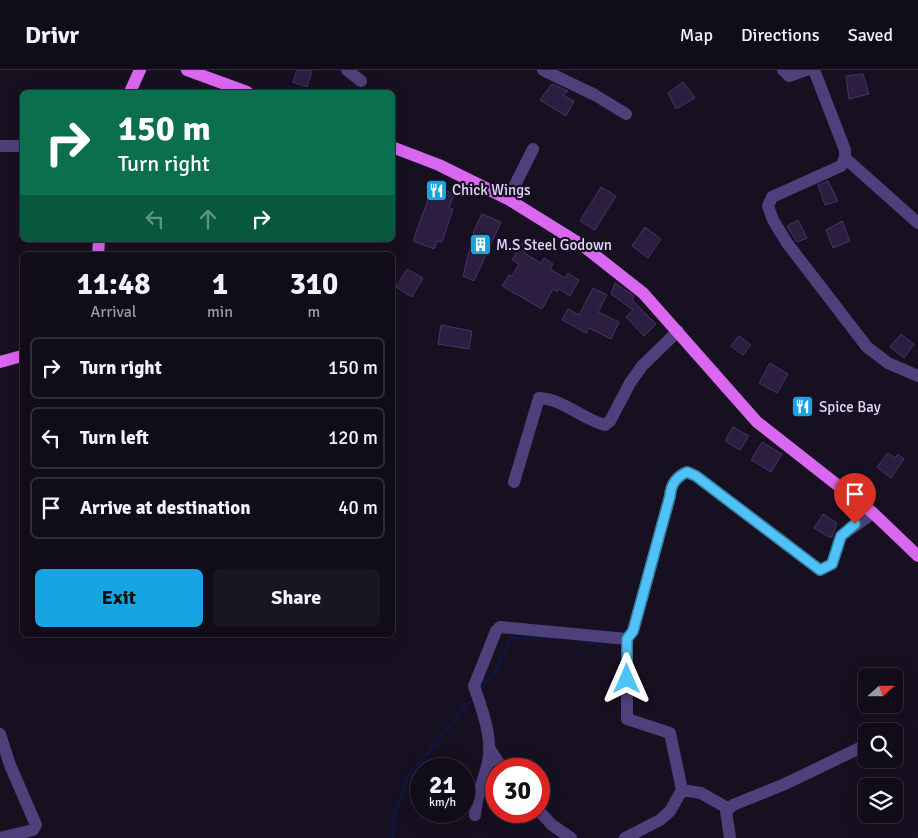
<!DOCTYPE html>
<style>
:root{--surface:#110c19;--page:#1a1522;--text:#f1f3f6;--muted:#9c9ba2;--line:#302c38;--accent:#18a4e3}
body{margin:0;font-family:Signika,sans-serif;background:var(--page);color:var(--text);height:100vh;display:flex;flex-direction:column;font-size:19px;white-space:nowrap}
*{box-sizing:border-box;margin:0}
p{font-size:16px;color:var(--muted)}
.icon{flex:none;width:28px;height:28px;fill:none;stroke:currentColor;stroke-width:2;stroke-linecap:round;stroke-linejoin:round}
.map{position:relative;flex:1;overflow:hidden}
.panel{position:absolute;left:20px;top:182px;width:375px;height:385px;display:flex;flex-direction:column;background:var(--surface);border-radius:8px;box-shadow:0 5px 20px #0002,0 0 0 1px var(--line)}
.panel>*{flex:none}
.banner{position:absolute;left:20px;top:20px;width:375px;height:152px;border-radius:8px;box-shadow:0 5px 20px #0002,0 0 0 1px var(--line);background:#0b6e4f;color:#fff;overflow:hidden}
.needle{width:32px;rotate:69deg}
.buttons{position:absolute;left:858px;top:598px;display:grid;gap:10px}
.buttons a{display:grid;place-items:center;width:45px;height:45px;border-radius:8px;background:var(--surface);box-shadow:0 5px 20px #0002,0 0 0 1px var(--line);font-size:25px}
.speed{position:absolute;left:410px;top:688px;display:flex;gap:10px;font-size:25px;font-weight:700;text-align:center}
.speed>*{display:grid;place-content:center;width:65px;height:65px;border-radius:50%;background:var(--surface);box-shadow:0 5px 20px #0002,0 0 0 1px var(--line);line-height:1}
.speed small{font-size:12px;font-weight:400}
.speed .limit{border:8px solid #d22;background:#fff;color:#111}
.pin{position:absolute;display:grid;place-items:center;width:42px;height:42px;color:#fff;margin:-51px -21px;border-radius:50% 50% 50% 0;rotate:-45deg;box-shadow:0 0 5px #0007}
.pin .icon{rotate:45deg}
.me{position:absolute;width:55px;margin:-28px;rotate:0deg;stroke-linejoin:round;filter:drop-shadow(0 0 4px #0008)}
.turn{display:flex;align-items:center;gap:18px;height:105px;padding:0 15px;font-size:22px}
.turn .icon{width:65px;height:65px;stroke-width:2.5}
.turn b{display:block;font-size:35px;line-height:42px}
.lanes{display:flex;align-items:center;height:48px;padding:0 15px;background:#0003;justify-content:center;gap:25px;direction:ltr}
.lanes .off{opacity:.35}
.eta{display:flex;justify-content:space-evenly;align-items:center;height:85px;text-align:center}
.eta b{font-size:30px;font-weight:700;line-height:35px}
.button{display:flex;gap:10px;margin-top:auto;padding:10px 15px}
.button a{flex:1;height:58px;border-radius:8px;background:var(--accent);color:#111;font-size:20px;font-weight:700;line-height:58px;text-align:center}
.button a+a{background:var(--page);color:var(--text)}
ul{padding:0;list-style:none}
li{display:flex;align-items:center;gap:15px;height:62px;margin:0 10px 8px;padding:0 5px;border:2px solid var(--line);border-radius:8px}
li div{flex:1}
li b{display:block;font-size:19px}
li em{font-style:normal}
header{display:flex;align-items:center;gap:30px;box-sizing:border-box;height:70px;padding:0 25px;background:var(--surface);border-bottom:1px solid var(--line)}
header strong{font-size:24px}
nav{display:flex;gap:28px;margin-inline-start:auto;font-size:18px}
.map>svg:first-child{display:block}
.lines{fill:none;stroke-linecap:round;stroke-linejoin:round}
.stream{stroke:#0f163b;stroke-width:3}
.building{fill:#2c1e40;stroke:#49326a}
.minor{stroke:#4f407b;stroke-width:12}
.major{stroke:#d967ef;stroke-width:12}
.route-casing{stroke:#337fa1;stroke-width:12}
.route{stroke:#4fc3f7;stroke-width:9}
.labels{text-anchor:middle;dominant-baseline:central;stroke-width:4.5;stroke-linejoin:round;paint-order:stroke}
.poi-label{font-size:15px;fill:#e1d5fb;stroke:#171021;text-anchor:start}
</style>
<header>
<strong>Drivr</strong>
<nav><a>Map</a><a>Directions</a><a>Saved</a></nav>
</header>
<div class="map">
<svg width="918" height="768" viewBox="0 0 918 768">
<rect width="100%" height="100%" fill="#171021"/>
<g class="lines">
<path class="stream" d="M580,570L606,577
M482,617L495,602L511,568H556
M393,768L395,742L408,706L470,631"/>
</g>
<path class="building" d="M297,0H312L307,17L293,12Z
M863,4L869,24L849,29L846,6Z
M683,12L695,28L676,39L668,23Z
M552,14L568,21L563,25L574,31L566,46L540,30Z
M828,111L838,131L825,135L818,115Z
M433,116L454,124L449,138L453,139L442,172L437,171L434,179L413,171Z
M601,117L616,126L595,160L580,151Z
M482,144L501,152L474,211L463,206L474,161Z
M798,150L807,168L797,172L787,156Z
M842,151L850,171L833,178L826,160Z
M645,157L661,169L648,188L632,176Z
M522,173L528,177L524,183L541,193L544,188L553,194L550,199L565,208L568,203L579,210L570,226L559,219L557,222L553,219L542,239L502,216L509,205L512,206L519,194L512,190Z
M407,199L423,208L412,227L396,217Z
M615,213L634,226L632,230L656,254L644,266L626,247L633,240L611,224Z
M593,218L607,225L598,242L619,252L611,269L589,258L586,263L562,250L568,239L579,245Z
M441,255L472,261L469,279L438,274Z
M901,264L914,274L904,288L890,277Z
M739,266L751,275L743,285L731,276Z
M770,293L788,304L777,323L759,313Z
M800,326L813,338L806,347L792,335Z
M733,357L749,366L740,380L725,371Z
M762,372L782,384L771,402L751,390Z
M888,383L895,388L898,384L904,389L891,408L877,397Z
M823,444L837,453L832,467H829L814,458Z"/>
<g class="lines">
<path class="minor" d="M347,0L361,11
M543,0L595,25L626,44
M783,0L789,6L806,0
M814,0L845,80V88L841,96L772,127L768,136L773,150L787,173L867,277L888,293L918,306
M0,76H22
M845,88L918,153
M508,129L533,79
M514,412L539,328C563,329 582,349 605,355L610,351L630,313L642,296L678,261
M627,569V649L670,663L682,720
M0,664L10,695L36,755L33,760L0,768
M489,678L503,699
M539,741L552,755L571,768
M475,745C476,726 484,710 488,692C493,668 482,639 474,616L496,561L500,557L627,569L633,561L670,426C671,414 676,407 687,402L696,406L820,500L832,494L841,466L873,443
M625,768L660,750L670,741L682,720L701,723L729,739
M730,768L726,741L733,735L785,714L866,675"/>
<path class="major" d="M187,0L247,22
M130,22L140,0
M392,77L439,95L508,129L582,175L643,223L757,352L873,443L918,486
M98,185L99,170
M0,292L22,286"/>
</g>
<g class="lines">
<defs>
<path id="route" d="M627,609V569L633,561L670,426C671,414 676,407 687,402L696,406L820,500L832,494L841,466L855,454"/>
</defs>
<use href="#route" class="route-casing"/>
<use href="#route" class="route"/>
</g>
<defs>
<symbol id="restaurant-square" viewBox="-11 -11 22 22"><rect x="-9" y="-9" width="18" height="18" rx="4" fill="#18a4e3" stroke="#171021"/><path d="M-5-6h1v4h1v-4h1v4h1v-4h1v5L-1.5 .5V6h-2V.5L-5-1ZM5-6V6H3V1.5H1.5Q1.5-4 5-6Z" fill="#fff"/></symbol>
<symbol id="building-square" viewBox="-11 -11 22 22"><rect x="-9" y="-9" width="18" height="18" rx="4" fill="#18a4e3" stroke="#171021"/><path d="M-4-6H4V6H1V3H-1V6H-4ZM-2.5-4.3h1.7v1.8h-1.7ZM.8-4.3h1.7v1.8H.8ZM-2.5-1h1.7V.8h-1.7ZM.8-1h1.7V.8H.8Z" fill="#fff"/></symbol>
</defs>
<g fill-rule="evenodd">
<use href="#restaurant-square" x="424" y="108" width="25" height="25"/>
<use href="#building-square" x="468" y="162" width="25" height="25"/>
<use href="#restaurant-square" x="790" y="324" width="25" height="25"/>
</g>
<g class="labels">
<g class="poi-label">
<text x="452" y="120">Chick Wings</text>
<text x="496" y="175">M.S Steel Godown</text>
<text x="819" y="337">Spice Bay</text>
</g>
</g>
</svg>
<div class="buttons">
<a><svg class="needle" viewBox="-14 -14 28 28"><path d="M0-13l5 13h-10z" fill="#e53935"/><path d="M0 13l5-13h-10z" fill="#9c9ba2"/></svg></a>
<a><svg class="icon" aria-label="search" viewBox="0 0 24 24"><circle cx="10" cy="10" r="6"/><path d="M15 15l6 6"/></svg></a>
<a><svg class="icon" aria-label="layers" viewBox="0 0 24 24"><path d="M12 4l9 5-9 5-9-5zM3 14l9 5 9-5"/></svg></a>
</div>
<div class="speed"><div>21<small>km/h</small></div><div class="limit">30</div></div>
<div class="pin" style="left:855px;top:454px;background:#d93025"><svg class="icon" aria-label="arrive" viewBox="0 0 24 24"><path d="M6 21V4h12l-3 4 3 4H6"/></svg></div>
<svg class="me" style="left:627px;top:609px" viewBox="-20 -20 40 40"><path d="M0-17L14 15 0 8-14 15z" fill="#4fc3f7" stroke="#fff" stroke-width="4"/></svg>
<div class="banner">
<div class="turn"><svg class="icon" aria-label="right" viewBox="0 0 24 24"><path d="M7 20v-9h11M14 6l5 5-5 5"/></svg><div><b>150 m</b>Turn right</div></div>
<div class="lanes"><svg class="icon off" aria-label="left" viewBox="0 0 24 24"><path d="M17 20v-9H6M10 6l-5 5 5 5"/></svg><svg class="icon off" aria-label="ahead" viewBox="0 0 24 24"><path d="M12 20V5M6 11l6-6 6 6"/></svg><svg class="icon" aria-label="right" viewBox="0 0 24 24"><path d="M7 20v-9h11M14 6l5 5-5 5"/></svg></div>
</div>
<section class="panel">
<div class="eta">
<div><b>11:48</b><p>Arrival</p></div>
<div><b>1</b><p>min</p></div>
<div><b>310</b><p>m</p></div>
</div>
<ul>
<li><svg class="icon" aria-label="right" viewBox="0 0 24 24"><path d="M7 20v-9h11M14 6l5 5-5 5"/></svg><div><b>Turn right</b></div><em>150 m</em></li>
<li><svg class="icon" aria-label="left" viewBox="0 0 24 24"><path d="M17 20v-9H6M10 6l-5 5 5 5"/></svg><div><b>Turn left</b></div><em>120 m</em></li>
<li><svg class="icon" aria-label="arrive" viewBox="0 0 24 24"><path d="M6 21V4h12l-3 4 3 4H6"/></svg><div><b>Arrive at destination</b></div><em>40 m</em></li>
</ul>
<div class="button"><a>Exit</a><a>Share</a></div>
</section>
</div>
